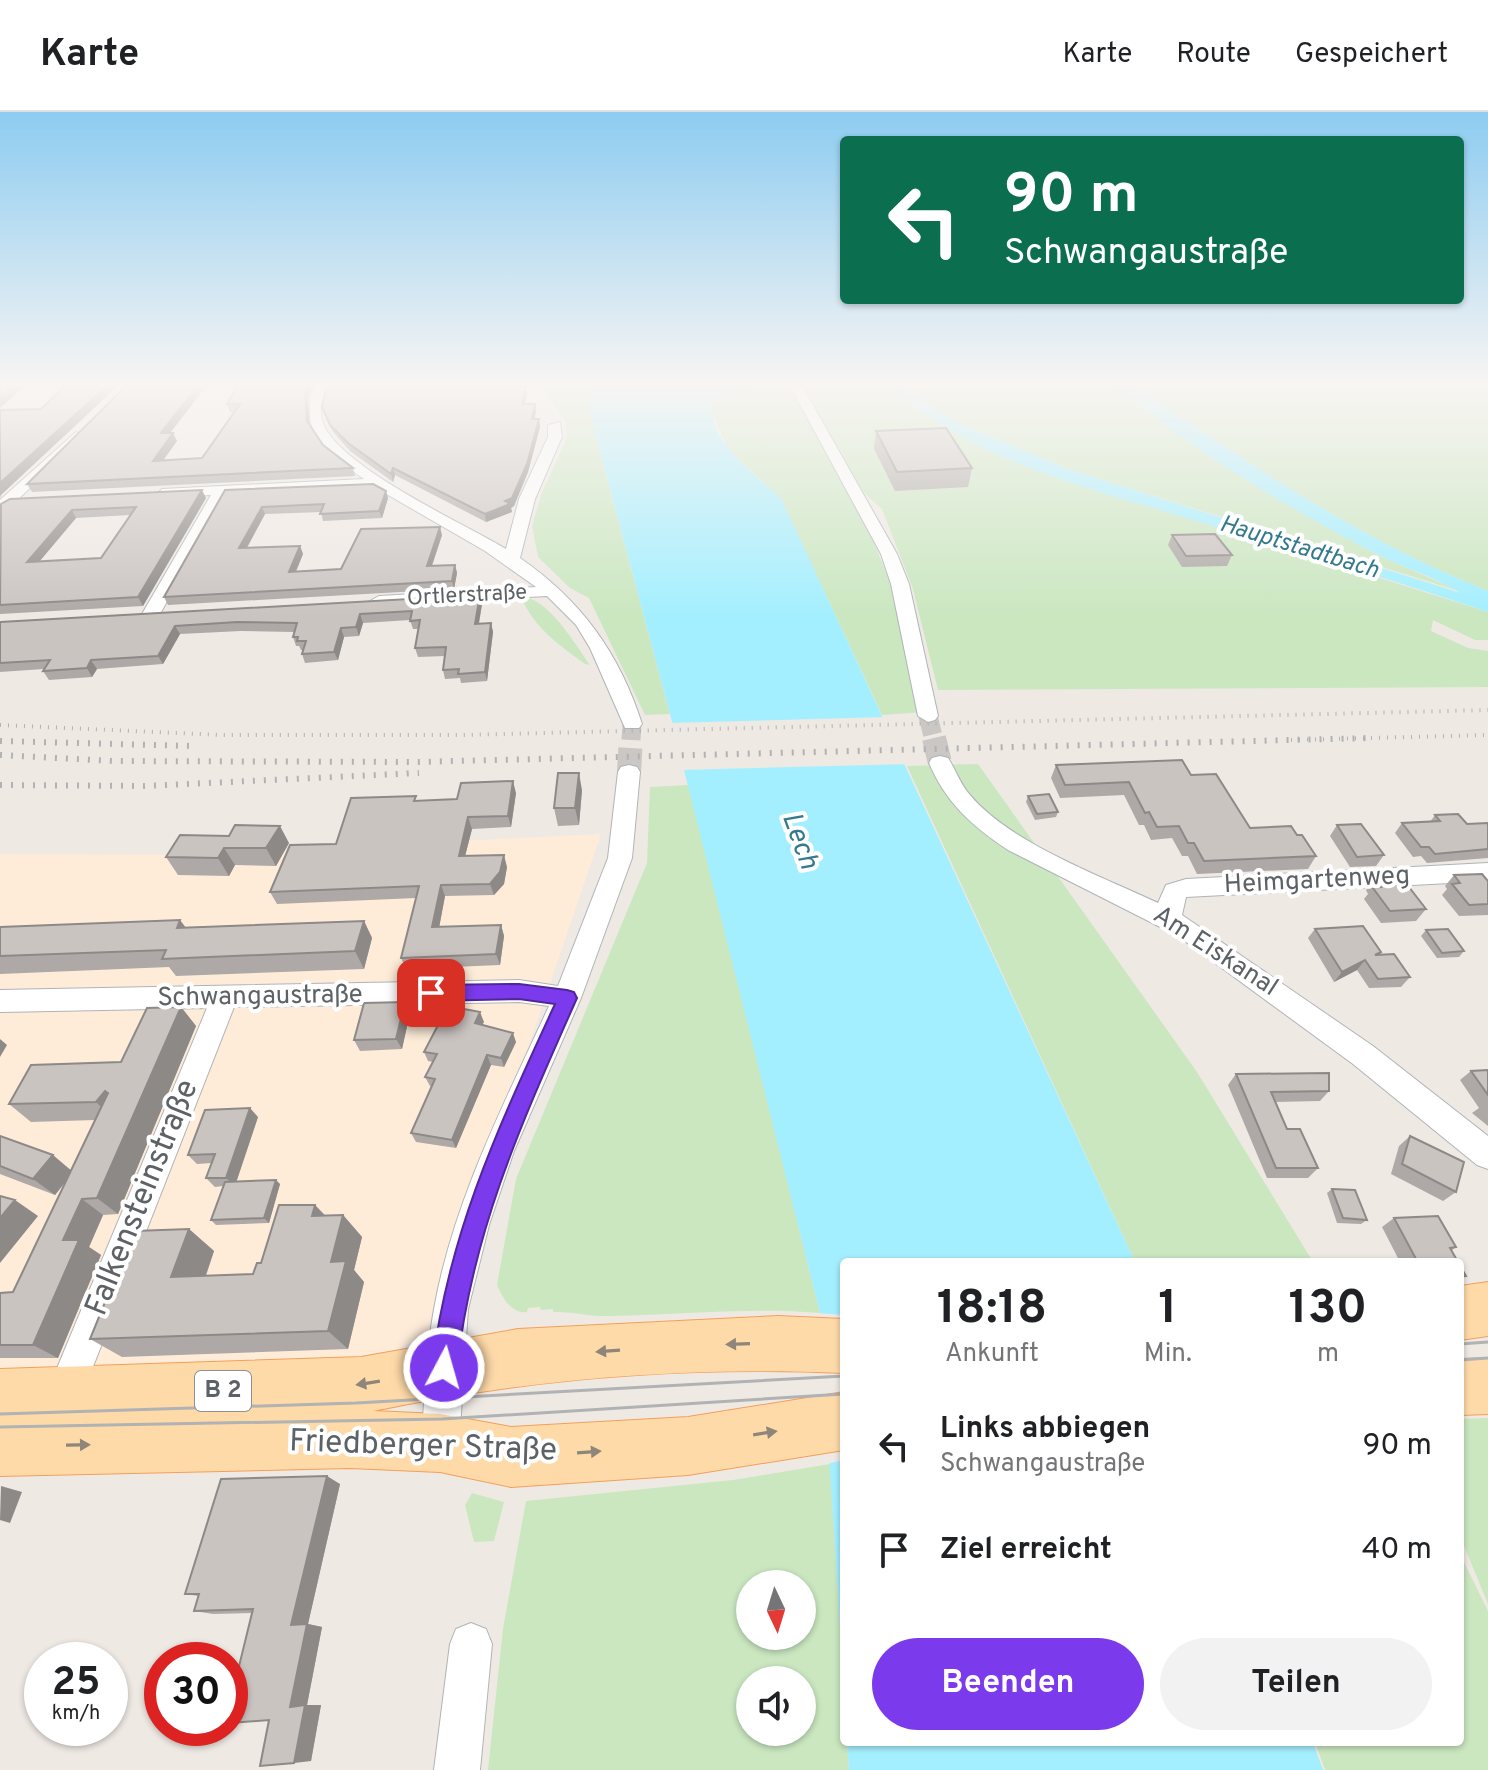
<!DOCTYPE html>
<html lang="de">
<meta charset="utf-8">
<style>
:root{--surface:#fff;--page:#f2f2f2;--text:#202124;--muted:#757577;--line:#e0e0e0;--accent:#7c3aed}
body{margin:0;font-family:Overpass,sans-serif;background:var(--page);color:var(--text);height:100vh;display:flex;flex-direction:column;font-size:30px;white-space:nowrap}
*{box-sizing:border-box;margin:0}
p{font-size:26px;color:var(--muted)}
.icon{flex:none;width:44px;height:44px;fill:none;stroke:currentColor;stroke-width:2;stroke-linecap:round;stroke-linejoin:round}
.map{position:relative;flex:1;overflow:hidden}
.drawer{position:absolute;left:840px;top:1146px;width:624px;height:488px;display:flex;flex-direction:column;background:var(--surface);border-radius:8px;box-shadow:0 2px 6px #0004}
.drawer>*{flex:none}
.banner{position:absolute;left:840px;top:24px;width:624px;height:168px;border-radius:8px;box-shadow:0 2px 6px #0004;background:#0b6e4f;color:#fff;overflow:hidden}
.needle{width:52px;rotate:176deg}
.fabs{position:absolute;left:736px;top:1458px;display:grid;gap:16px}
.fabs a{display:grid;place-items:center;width:80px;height:80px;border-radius:50%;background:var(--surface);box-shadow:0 2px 6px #0004;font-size:40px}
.speed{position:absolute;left:24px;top:1530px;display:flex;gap:16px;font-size:40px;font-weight:700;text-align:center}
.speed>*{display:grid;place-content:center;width:104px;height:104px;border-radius:50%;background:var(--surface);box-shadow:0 2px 6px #0004;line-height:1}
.speed small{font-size:20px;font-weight:400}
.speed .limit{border:12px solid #d22;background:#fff;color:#111}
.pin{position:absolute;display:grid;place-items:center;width:68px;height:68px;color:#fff;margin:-34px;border-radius:16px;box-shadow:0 4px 12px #0006}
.me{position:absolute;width:88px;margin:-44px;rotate:6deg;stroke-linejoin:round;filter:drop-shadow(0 0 6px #0008)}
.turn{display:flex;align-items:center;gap:28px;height:168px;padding:0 32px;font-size:36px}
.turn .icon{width:104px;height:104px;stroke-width:2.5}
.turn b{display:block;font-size:56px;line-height:68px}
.eta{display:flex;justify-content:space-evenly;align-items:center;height:136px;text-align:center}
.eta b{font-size:48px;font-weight:700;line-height:56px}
.cta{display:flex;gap:16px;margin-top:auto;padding:16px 32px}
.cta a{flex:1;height:92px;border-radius:48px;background:var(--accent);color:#fff;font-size:32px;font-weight:700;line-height:92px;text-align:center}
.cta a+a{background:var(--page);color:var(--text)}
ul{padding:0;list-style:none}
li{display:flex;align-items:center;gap:24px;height:104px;padding:0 32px}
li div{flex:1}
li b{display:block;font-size:30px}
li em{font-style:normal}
header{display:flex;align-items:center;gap:48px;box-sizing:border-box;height:112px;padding:0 40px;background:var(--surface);border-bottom:2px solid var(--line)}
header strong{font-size:38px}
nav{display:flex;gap:44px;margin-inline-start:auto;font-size:28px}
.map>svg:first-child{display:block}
.commercial{fill:#feecd9}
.green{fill:#cae7c0;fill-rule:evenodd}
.water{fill:#a4efff}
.pier{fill:#efe9e4}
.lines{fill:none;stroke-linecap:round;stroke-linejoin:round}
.minor-tunnel-far1{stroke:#cac7c4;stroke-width:19;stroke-dasharray:19 9;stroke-linecap:butt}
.minor-tunnel{stroke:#cac7c4;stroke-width:24;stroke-dasharray:24 12;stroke-linecap:butt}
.minor-casing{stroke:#afb4b7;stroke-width:2}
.primary-casing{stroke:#f39f59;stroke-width:2}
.minor{fill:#fff;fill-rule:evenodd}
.primary{fill:#ffdaa9;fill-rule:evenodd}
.tram{stroke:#b1b2b3;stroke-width:3}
.rail-far1{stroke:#b1b2b3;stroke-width:4;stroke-dasharray:1 7;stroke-linecap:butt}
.rail{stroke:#b1b2b3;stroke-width:6;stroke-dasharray:2 9;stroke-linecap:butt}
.wall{fill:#aea9a6;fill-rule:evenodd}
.shaded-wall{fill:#8d8987}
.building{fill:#cac4c1;stroke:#8d8987;stroke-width:2;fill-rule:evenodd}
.oneway{fill:#8d8679}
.route{fill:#7c3aed;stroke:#51269a;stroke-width:2}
.labels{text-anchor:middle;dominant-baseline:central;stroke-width:8;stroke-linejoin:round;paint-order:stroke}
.far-street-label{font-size:22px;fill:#5c6265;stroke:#fff}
.far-water-label{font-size:24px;font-style:italic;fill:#35798f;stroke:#fff}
.shield{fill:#fff;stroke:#8d9193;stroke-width:2}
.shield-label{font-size:24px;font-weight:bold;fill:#5c6265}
.street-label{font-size:26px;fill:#5c6265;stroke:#fff}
.water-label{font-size:28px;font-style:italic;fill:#35798f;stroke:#fff}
.near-street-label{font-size:32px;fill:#5c6265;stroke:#fff}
</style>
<header>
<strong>Karte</strong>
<nav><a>Karte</a><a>Route</a><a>Gespeichert</a></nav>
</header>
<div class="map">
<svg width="1488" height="1658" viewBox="0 0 1488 1658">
<rect width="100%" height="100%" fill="#efe9e4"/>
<path class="commercial" d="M601,722L430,1223L377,1246L0,1263V742L166,743Z"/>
<path class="green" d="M539,272H589V299L670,602L645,603L589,486L570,476L538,445L532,414L542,380L567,326L566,310Z
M758,272H787L860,397L890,470L925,600L882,603L781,387L728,338L711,298L712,288Z
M797,272H890L914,295L1051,362L1488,500V528H1475L1433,508L1431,519L1468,536L1488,539V575L938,578L913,477L882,397L866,383L830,334Z
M906,272H1113L1149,302L1290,394L1378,443L1462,480L1068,357L963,313L927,292Z
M1132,272H1488V479C1360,428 1246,350 1132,272Z
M521,485C546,483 577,534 590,553L585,552C558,532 535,517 521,485Z
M978,652L1197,960L1313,1150H1135L907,654Z
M689,673L820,1201C749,1195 680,1203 609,1204C590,1205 573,1199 553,1200V1197L541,1198L540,1195L528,1196L527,1200C511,1202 503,1186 497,1173L516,1067L647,751L650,675Z
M1488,1306V1492L1460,1424V1307Z
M830,1352L844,1577V1630H847L849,1658H488L503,1517L526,1389L733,1368ZM750,1472H802V1524H750ZM750,1568H802V1620H750Z
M472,1381L504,1390L494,1429L474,1430L465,1393Z
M1460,1442L1488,1499V1658H1325L1315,1630H1460Z"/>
<path class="water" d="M589,272H758L712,289C706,327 755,363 781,386L1135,1150H844V1577L820,1201L670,602L589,298Z
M890,272H906L927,292L963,313L1068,357L1461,481C1435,465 1404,456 1377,442C1285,395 1192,338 1113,272H1132C1246,350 1360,428 1488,479V500C1388,466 1287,437 1186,406C1086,375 966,348 890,272Z
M847,1630H1313L1323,1658H849Z"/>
<path class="pier" d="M888,605L911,652L680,658L668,611Z
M816,1201L844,1203V1348L826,1352Z"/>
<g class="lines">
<path class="minor-tunnel-far1" d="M928,604L934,628
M631,628L632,612"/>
<path class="minor-tunnel" d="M934,626L940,651
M629,660L631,626"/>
<defs>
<path id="minor" d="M316,272H328C324,283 319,295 322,308C334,353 465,412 506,437L519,387L548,325V313L560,310L562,325L535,387L520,446C581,488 620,542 642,612L639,616H625L590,536L576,513L547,484L373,493L370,489L379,484L536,475L485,439L376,376L227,382L160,502L151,507L145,506L142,502L211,383L167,385L159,380L162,377L364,367C329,342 295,318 316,272Z
M789,272H801L897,442L909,472L938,604L935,608L928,610L918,604L891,472L881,442Z
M76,320L83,324L81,327L6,399L0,401V388Z
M940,644L948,646C956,658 960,672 970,683C1010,731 1101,764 1158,791L1166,773L1186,767L1488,751V769L1186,785L1182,803L1373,934L1488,1024V1057L1477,1053L1353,952L1178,824L1008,738C972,714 946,691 929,651L932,646Z
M629,653L637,655L640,660L632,746L581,886L514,1039L489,1113L468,1197L459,1331L453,1344L440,1350L427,1344L421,1331C425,1287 426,1240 434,1197C453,1090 504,992 549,894L519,890L234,895L76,1298L63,1303L50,1298L45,1285L207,896L0,900V878L519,868L558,874L608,746L618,660L621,655Z
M471,1511L486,1517L492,1532L480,1658H434L450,1532L456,1517Z"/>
<path id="primary" d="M1488,1170V1224L1460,1228V1174Z
M778,1204L844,1207V1261C687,1254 527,1267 373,1299L440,1302L511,1315L688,1305L844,1280V1338L688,1363L511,1375L440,1360L350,1356L0,1364V1257L361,1245L518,1217Z
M1488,1246V1302L1460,1303V1247Z"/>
</defs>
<use href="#minor" class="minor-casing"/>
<use href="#primary" class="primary-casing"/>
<use href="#minor" class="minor"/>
<use href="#primary" class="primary"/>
<path class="tram" d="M1460,1232L1488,1230
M1460,1248L1488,1246
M0,1302L356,1291L844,1264
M0,1315L442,1307L844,1282"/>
<path class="rail-far1" d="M0,613L221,623H462L1488,598
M1291,628L1488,623"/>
<path class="rail" d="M0,629L192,634
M0,643L113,649L416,650L1370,626
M0,673L144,674L419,661"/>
</g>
<path class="wall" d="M239,272H313L308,288L309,312L323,333L353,356L355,364L32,380L27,372L170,321L177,329L163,348L202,346L235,300H230L227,292Z
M525,275L527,282L525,292H535L536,299L534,307H539L540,315L528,360L514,394L511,396L512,400L486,410L395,363L393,370L350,339L333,320L322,295Z
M876,319L972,356L968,375L895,379L874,337Z
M225,378L388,386L382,406L323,409L321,400L265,402L247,436L300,434L303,442L296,460L341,457L442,423L432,454L455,453L457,461L454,477L168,493L164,485Z
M206,386L143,494L0,502V393ZM130,403L101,446L40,449L76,406Z
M1172,423L1232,443L1227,454L1182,455L1168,433Z
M480,483L482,492L479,512L491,511L493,520L487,569L461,571L460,566L445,567L443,558L445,544L418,545L415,536L418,517H413L410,508L363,511L359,524L344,525L338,548L305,551L302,542L303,538H301L299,534H296L293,525L294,520L241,519L180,522L163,552L97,557L92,565L49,568L43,559L44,557L0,560V510Z
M1056,653L1191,663L1250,716L1297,723L1316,744L1308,757L1197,762L1188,744H1182L1172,726L1151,728L1144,713H1139L1124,683L1060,686L1051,666Z
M582,678L579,713L558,714L554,696Z
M516,681L511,715L472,717L465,744L507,755L504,772L494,783L445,784L439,815L501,813L504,824L500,853L406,857L401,846L416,786L277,792L270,780L336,732L417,689L457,687Z
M1028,684L1058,700L1056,705L1035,708L1026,690Z
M1435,703L1467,712L1488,711V746L1427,751L1421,744L1413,745L1395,721L1402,711L1430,710Z
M1337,713L1384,743L1376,754L1350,755L1330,724Z
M180,723L289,731L276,754L235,753L229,764L178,763L166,745Z
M1454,763L1488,769V803L1459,804L1442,783L1447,777L1445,774Z
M1375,767L1426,797L1416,809L1381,811L1364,787L1368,782L1366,778Z
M364,809L372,826L364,857L176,864L169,855L0,862V815H186Z
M1315,817L1381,840L1378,843L1410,865L1401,875L1369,876L1357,858L1334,870L1308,826Z
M1426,818L1464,839L1459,845L1437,846L1421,824Z
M405,890L410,901L402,937L360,939L354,928Z
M181,895L196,914L118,1102L103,1103L89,1135L101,1143L58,1246H0V1181L13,1180L67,1068L55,1083L0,1062V1024L71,1058L95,1008L31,1010L9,992L121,950Z
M484,910L482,913L516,930L504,955L491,953L456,1036L416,1030L411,1021L432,975L430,974L425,965L433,950L428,949L424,940Z
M1488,958V1014L1472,1001L1479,996L1460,968L1471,959Z
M1236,962L1329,979L1320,989L1275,990L1287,1017L1318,1056L1308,1066H1267L1228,973Z
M258,1005L236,1070L280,1072L269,1111L216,1113L211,1108L223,1074L215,1075L206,1066L212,1051L197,1052L188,1043Z
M1410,1024L1456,1080L1443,1089L1391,1062L1399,1034Z
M1332,1077L1367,1108L1361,1112L1337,1111L1327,1081Z
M315,1093L325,1103H343L362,1125L354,1158L364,1170L348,1237L122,1245L90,1227L189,1117L214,1139L206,1164L253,1162L261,1151Z
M1394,1106L1456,1135L1451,1139L1458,1150H1400L1382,1115Z
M340,1372L308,1512L322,1515L307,1593H321L311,1649L269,1609L252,1501L213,1502L194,1499L198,1484L185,1482Z"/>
<path class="shaded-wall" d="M15,272H27L0,296V285Z
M109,272H120L1,383L0,386V371Z
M199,272H208L164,329L161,321Z
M308,272H313L308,288L310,316L307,309L305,281Z
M525,275L527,282L523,299L522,292Z
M535,292L536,299L533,315L532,307Z
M539,307L540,315L528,360L514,394L511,396L512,400L486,410L485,402L505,389Z
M173,321L177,329L157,357L153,349Z
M393,356L395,363L393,370L391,362Z
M202,378L206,386L143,494L138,485Z
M386,379L388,386L382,406L379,399Z
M262,395L265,402L242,444L239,436Z
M72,398L76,406L32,458L27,450Z
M440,415L442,423L429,462L427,454Z
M300,434L303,442L292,468L289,460Z
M455,453L457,461L454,477L452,469Z
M480,483L482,492L477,521L475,512Z
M360,502L363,511L359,524L356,515Z
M491,511L493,520L487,569L485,560Z
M175,514L180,522L163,552L158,544Z
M341,516L344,525L338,548L334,540Z
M91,548L97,557L92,565L87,556Z
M579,661L582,678L579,713L575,696Z
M513,669L516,681L511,715L508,704Z
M468,705L472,717L462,756L459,744Z
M280,714L289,731L276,754L266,736Z
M224,736L235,753L229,764L218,746Z
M504,743L507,755L504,772L494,783L490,772Z
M441,773L445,784L437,827L432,815Z
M180,808L193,825L177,816Z
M364,809L372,826L364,857L355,839Z
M501,813L504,824L500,853L496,842Z
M1365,848L1357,858L1334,870L1342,860Z
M405,890L410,901L402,937L396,927Z
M181,895L196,914L118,1102L97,1086Z
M480,900L484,910L478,920L475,911Z
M513,921L516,930L504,955L501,946Z
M0,927L7,933L0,945Z
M487,943L491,953L456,1036L452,1028Z
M105,979L124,997L115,1008L96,990Z
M250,996L258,1005L235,1074L226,1066Z
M53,1043L73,1060L55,1083L33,1067Z
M276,1068L280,1072L269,1111L264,1106Z
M82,1087L103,1103L89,1135L101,1143L58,1246L33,1233L63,1128Z
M15,1088L38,1104L0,1151V1106Z
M315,1093L335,1115L312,1104Z
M343,1103L362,1125L354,1158L364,1170L348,1237L328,1219L331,1150Z
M189,1117L214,1139L198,1185L171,1165Z
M327,1364L340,1372L308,1512L322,1515L307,1593H321L311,1649L294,1651L290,1595L291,1513Z
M1,1374L22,1380L10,1411L0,1408Z"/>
<path class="building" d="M0,272H15L0,285Z
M67,272H109L0,371V298L41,297Z
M128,272H199L161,321H173L153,349L202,346L240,292H227L239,272H308L305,281L307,309L323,333L353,356L27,372Z
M327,272H519L518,275H525L522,292H535L532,307H539L527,352L512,386L505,389L510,392L485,402L393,356L391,362L348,331L330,313L322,295Z
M946,316L972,356L897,360L876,319Z
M373,372L386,379L379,399L320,402L324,392L262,395L239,436L300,434L289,460L341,457L361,417L440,415L427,454L455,453L452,469L164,485L225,378Z
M202,378L138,485L0,493L1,392L10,387ZM136,395L101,446L27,450L72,398Z
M1215,422L1232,443L1186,444L1172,423Z
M480,483L475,512L491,511L485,560L458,562L459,557L443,558L446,535L415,536L420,508L410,509L412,499L360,502L356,515L341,516L334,540L302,542L306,529H297L298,525H293L297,511L237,510L175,514L158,544L91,548L87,556L43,559L50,548L0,551V510Z
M1182,648L1191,663L1216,662L1250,716L1291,714L1297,723H1302L1316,744L1204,749L1194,731H1188L1179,714L1157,715L1149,700L1145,701L1129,670L1065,673L1056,653Z
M558,661H579L575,696H554Z
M513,669L508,704L468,705L459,744L504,743L500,760L490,772L441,773L432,815L501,813L496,842L401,846L419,774L270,780L290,733L336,732L351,686L416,684L414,689L457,687L461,671Z
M1049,682L1058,700L1037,702L1028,684Z
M1458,702L1467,712L1488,711V737L1435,742L1429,735H1421L1402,711L1440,709L1435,703Z
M1361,712L1384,743L1357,745L1337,713Z
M235,713L280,714L266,736H224L218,746L166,745L180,723L229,724Z
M1482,762L1488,769V792L1469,793L1452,772L1460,771L1454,763Z
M1402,766L1426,797L1390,799L1373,776L1381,775L1375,767Z
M180,808L177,816L364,809L355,839L162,847L166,838L0,844V815Z
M1363,814L1381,840L1375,843L1394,842L1410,865L1378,867L1365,848L1342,860L1315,817Z
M1448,817L1464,839L1442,841L1426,818Z
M405,890L396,927L354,928L364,891Z
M448,894L480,900L475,911L513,921L501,946L487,943L452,1028L411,1021L435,967L425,965L437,942L424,940Z
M181,895L97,1086L82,1087L63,1128H79L33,1233H0V1181L13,1180L108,981L105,979L96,990L9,992L31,953L121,950L147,896Z
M1488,958V983L1471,959Z
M1329,961V979L1271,980L1287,1017H1300L1318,1056H1276L1236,962Z
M250,996L226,1066H206L215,1042L188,1043L205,998Z
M0,1024L53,1043L33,1067L0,1054Z
M1410,1024L1464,1050L1456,1080L1402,1052Z
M276,1068L264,1106L211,1108L225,1070Z
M1332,1077L1355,1078L1367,1108L1343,1106Z
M0,1084L15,1088L0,1106Z
M279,1093H315L312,1104L343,1103L331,1150L346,1149L328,1219L90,1227L134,1119L189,1117L171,1165L253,1162L257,1151H261Z
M1438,1104L1456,1135L1450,1136L1458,1150H1424L1422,1147H1416L1394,1106Z
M1460,1154L1466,1164L1460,1165Z
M327,1364L291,1513L307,1512L290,1595L305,1593L294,1651L260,1654L269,1608L230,1611V1591L253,1497L194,1499L199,1482H185L221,1367Z"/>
<defs><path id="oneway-solid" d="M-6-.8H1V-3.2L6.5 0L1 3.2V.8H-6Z" transform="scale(2)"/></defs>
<g class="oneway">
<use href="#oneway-solid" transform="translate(738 1232) rotate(178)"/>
<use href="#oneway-solid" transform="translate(608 1239) rotate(176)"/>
<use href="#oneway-solid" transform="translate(368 1271) rotate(171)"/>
<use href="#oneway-solid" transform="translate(765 1321) rotate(-9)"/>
<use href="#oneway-solid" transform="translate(78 1333) rotate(-1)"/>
<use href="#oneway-solid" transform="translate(589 1340) rotate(-4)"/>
</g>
<linearGradient id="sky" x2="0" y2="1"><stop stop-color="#8dccf1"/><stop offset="0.54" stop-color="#f8f5f3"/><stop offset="1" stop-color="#f8f5f3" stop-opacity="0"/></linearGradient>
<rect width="1488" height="504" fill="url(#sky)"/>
<path class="route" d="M519,872L567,878L574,880L577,886C522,1010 472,1119 457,1256L453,1265L444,1269L435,1265L432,1256C448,1121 499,1014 555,892L519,887L431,889L424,886L422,881L424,876L431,873Z"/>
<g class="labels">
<g class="far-street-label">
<text transform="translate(467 484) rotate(-3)">Ortlerstraße</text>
</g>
<g class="far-water-label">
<text transform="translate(1299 436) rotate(17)">Hauptstadtbach</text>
</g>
<rect class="shield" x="195" y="1259" width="56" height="40" rx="6"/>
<g class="shield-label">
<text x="223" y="1279">B 2</text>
</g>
<g class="street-label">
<text transform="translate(1317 769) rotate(-3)">Heimgartenweg</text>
<text transform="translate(1215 840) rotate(33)">Am Eiskanal</text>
<text transform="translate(260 885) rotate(-1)">Schwangaustraße</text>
</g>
<g class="water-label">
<text transform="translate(799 729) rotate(70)">Lech</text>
</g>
<g class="near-street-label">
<text transform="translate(143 1086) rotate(-68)">Falkensteinstraße</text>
<text transform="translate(423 1335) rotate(2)">Friedberger Straße</text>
</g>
</g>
</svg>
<div class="fabs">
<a><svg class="needle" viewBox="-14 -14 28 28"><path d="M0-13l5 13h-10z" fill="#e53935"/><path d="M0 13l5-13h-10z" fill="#757577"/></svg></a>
<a><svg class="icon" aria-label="sound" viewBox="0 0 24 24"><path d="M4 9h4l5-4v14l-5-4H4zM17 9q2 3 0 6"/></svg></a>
</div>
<div class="speed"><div>25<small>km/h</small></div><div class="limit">30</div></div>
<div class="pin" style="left:431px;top:881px;background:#d93025"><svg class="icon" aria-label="arrive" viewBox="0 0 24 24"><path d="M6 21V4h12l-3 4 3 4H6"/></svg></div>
<svg class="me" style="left:444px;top:1256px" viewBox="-20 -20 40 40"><circle r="17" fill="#7c3aed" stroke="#fff" stroke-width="3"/><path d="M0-11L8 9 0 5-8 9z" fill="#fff"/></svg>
<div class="banner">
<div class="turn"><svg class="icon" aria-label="left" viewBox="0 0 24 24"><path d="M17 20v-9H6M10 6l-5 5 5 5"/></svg><div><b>90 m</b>Schwangaustraße</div></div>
</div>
<section class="drawer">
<div class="eta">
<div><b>18:18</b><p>Ankunft</p></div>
<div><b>1</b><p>Min.</p></div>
<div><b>130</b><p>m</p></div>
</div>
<ul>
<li><svg class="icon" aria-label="left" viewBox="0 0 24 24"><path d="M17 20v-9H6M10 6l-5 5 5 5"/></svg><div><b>Links abbiegen</b><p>Schwangaustraße</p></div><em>90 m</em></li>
<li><svg class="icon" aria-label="arrive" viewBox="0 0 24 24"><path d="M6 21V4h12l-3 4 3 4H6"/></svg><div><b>Ziel erreicht</b></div><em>40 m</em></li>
</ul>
<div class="cta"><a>Beenden</a><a>Teilen</a></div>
</section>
</div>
